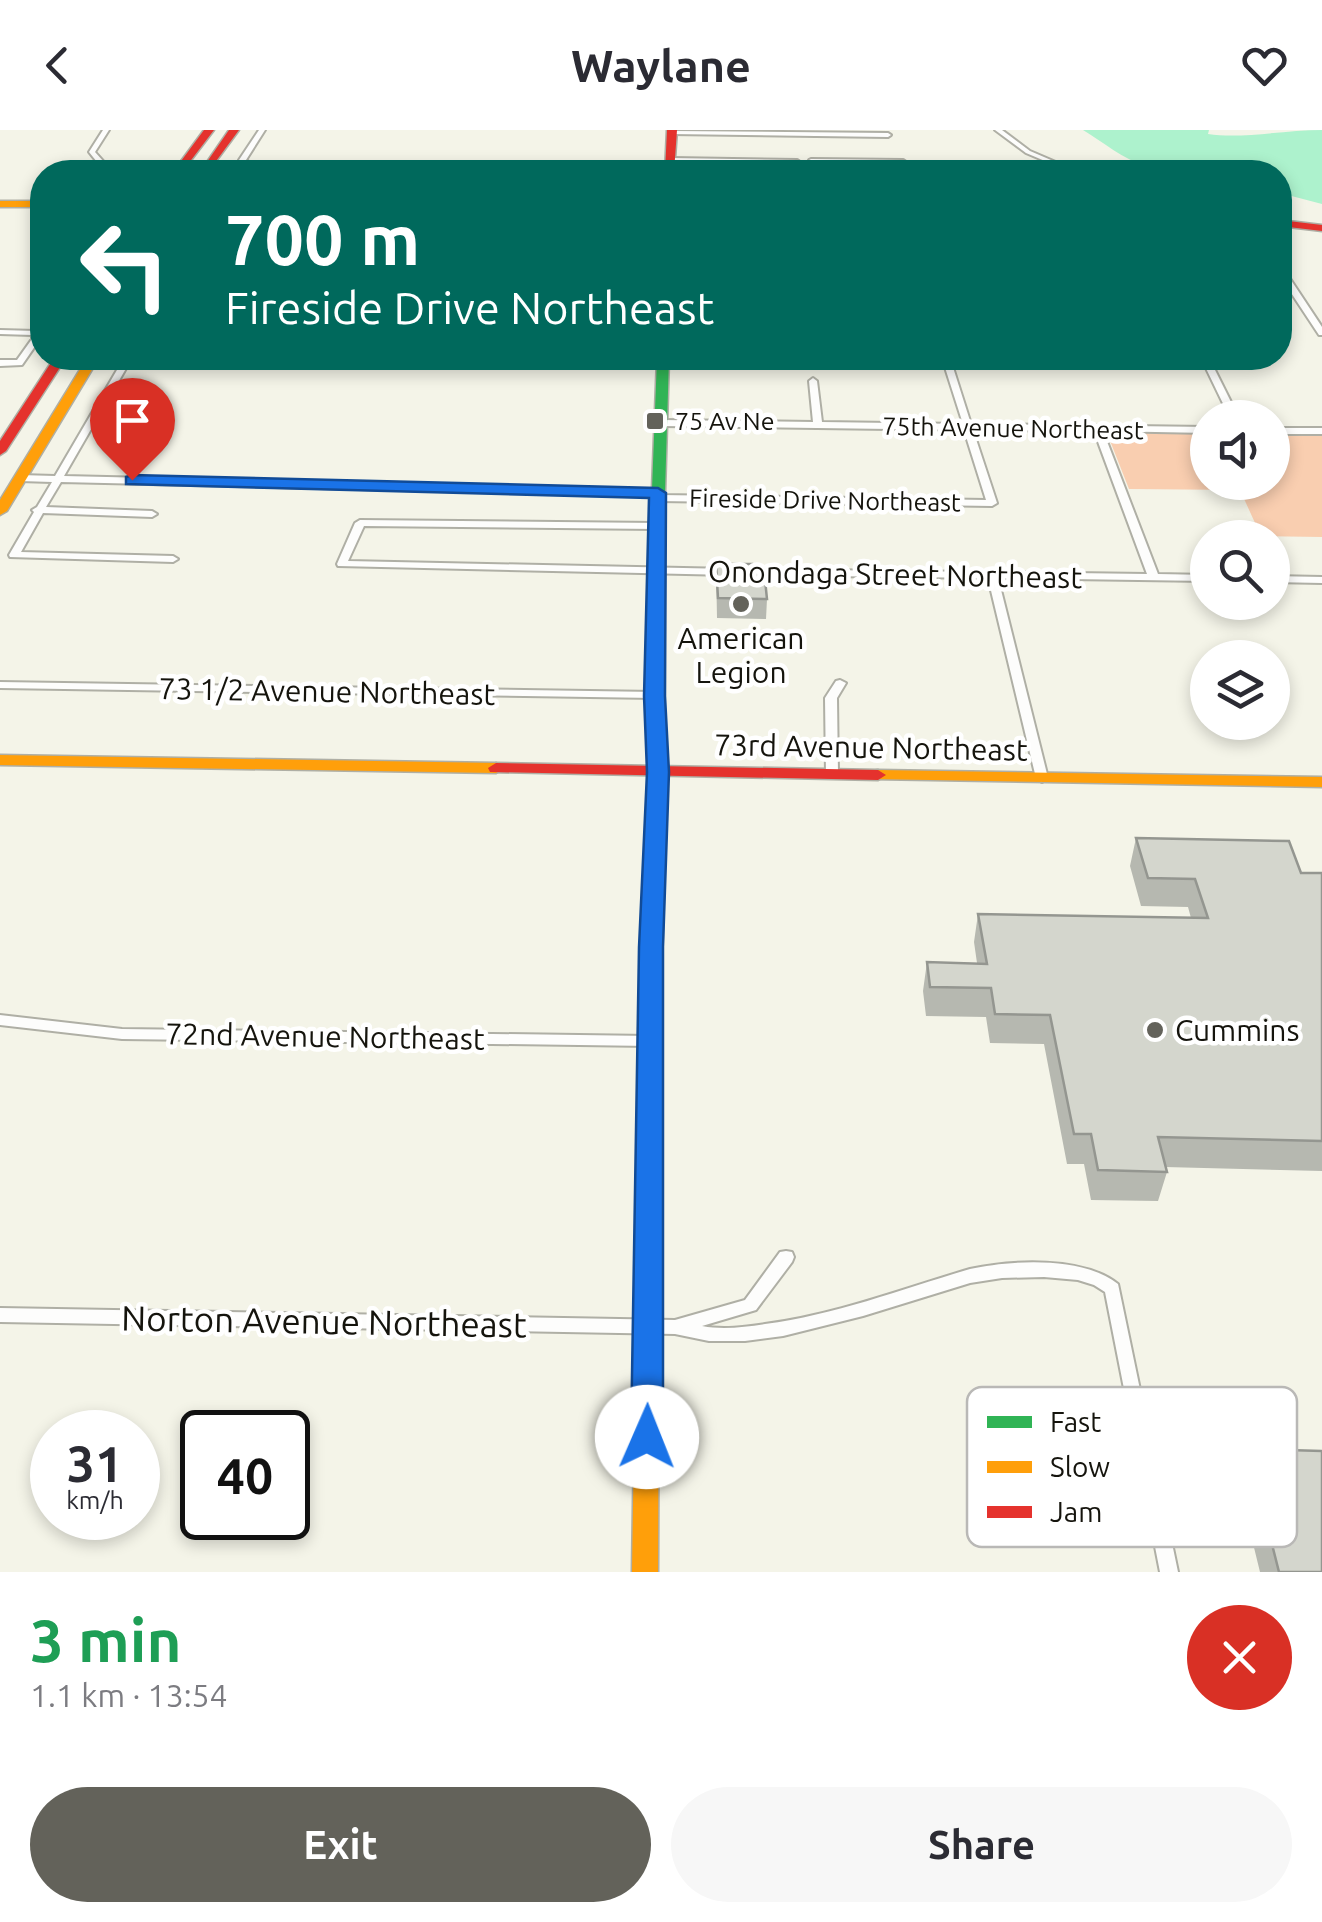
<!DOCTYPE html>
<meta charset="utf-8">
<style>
:root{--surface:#fff;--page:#f7f7f7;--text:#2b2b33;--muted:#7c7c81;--accent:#63625a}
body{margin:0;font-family:Ubuntu,sans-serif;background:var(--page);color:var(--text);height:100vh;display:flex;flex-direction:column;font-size:38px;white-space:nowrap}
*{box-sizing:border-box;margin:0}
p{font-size:32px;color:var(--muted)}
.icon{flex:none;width:55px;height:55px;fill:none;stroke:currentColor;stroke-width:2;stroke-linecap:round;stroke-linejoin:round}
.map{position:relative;height:1442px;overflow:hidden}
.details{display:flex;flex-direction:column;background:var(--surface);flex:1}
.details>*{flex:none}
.banner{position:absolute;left:30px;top:30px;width:1262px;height:210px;border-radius:40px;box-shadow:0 5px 15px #0003;background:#00695c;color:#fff;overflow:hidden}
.tools{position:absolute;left:1190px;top:270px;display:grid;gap:20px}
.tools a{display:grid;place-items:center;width:100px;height:100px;border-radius:50%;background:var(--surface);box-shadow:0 5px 15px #0003;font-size:50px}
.speed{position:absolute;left:30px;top:1280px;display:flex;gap:20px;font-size:50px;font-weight:700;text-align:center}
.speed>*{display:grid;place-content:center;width:130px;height:130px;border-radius:50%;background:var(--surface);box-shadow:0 5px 15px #0003;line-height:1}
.speed small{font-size:25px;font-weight:400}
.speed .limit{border:5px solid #111;border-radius:15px;background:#fff;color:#111}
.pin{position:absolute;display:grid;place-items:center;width:85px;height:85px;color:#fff;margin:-102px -42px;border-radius:50% 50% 50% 0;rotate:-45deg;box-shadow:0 0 10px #0007}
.pin .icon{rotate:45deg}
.me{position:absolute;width:110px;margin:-55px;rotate:1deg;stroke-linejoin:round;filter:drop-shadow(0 0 8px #0008)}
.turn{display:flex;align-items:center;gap:35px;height:210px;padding:0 30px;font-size:45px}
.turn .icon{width:130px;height:130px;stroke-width:2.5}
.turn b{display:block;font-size:70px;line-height:85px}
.round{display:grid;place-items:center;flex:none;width:105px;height:105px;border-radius:52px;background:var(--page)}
.overview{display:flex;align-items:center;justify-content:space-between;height:170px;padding:0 30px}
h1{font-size:60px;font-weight:600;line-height:75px;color:#1e9e55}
.cta{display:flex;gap:20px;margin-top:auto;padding:20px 30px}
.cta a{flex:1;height:115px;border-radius:60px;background:var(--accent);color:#fff;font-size:40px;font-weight:600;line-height:115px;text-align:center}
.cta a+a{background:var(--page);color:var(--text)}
header{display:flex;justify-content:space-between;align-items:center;height:130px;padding:0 30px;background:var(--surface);font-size:45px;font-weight:600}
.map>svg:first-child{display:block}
.green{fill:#f9ceb0}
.water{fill:#adf2cd}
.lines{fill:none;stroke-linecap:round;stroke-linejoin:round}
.street-casing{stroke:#afafa5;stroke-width:4}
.fast-casing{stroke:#afafa5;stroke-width:3}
.slow-casing{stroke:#afafa5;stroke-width:3}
.jam-casing{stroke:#afafa5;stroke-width:3}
.street{fill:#fdfdfc;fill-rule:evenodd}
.fast{fill:#30b455;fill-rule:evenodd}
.slow{fill:#ff9f0a;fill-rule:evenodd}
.jam{fill:#e5322d;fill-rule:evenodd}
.wall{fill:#b6b8b0}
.building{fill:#d4d6cd;stroke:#949690;stroke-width:2.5}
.route{fill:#1a73e8;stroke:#114b97;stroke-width:2.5}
.poi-dot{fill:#63625a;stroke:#fff;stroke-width:4}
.labels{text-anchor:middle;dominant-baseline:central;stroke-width:9;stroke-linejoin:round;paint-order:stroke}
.far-poi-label{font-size:25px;fill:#15140d;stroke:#fff;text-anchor:start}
.far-street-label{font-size:25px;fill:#15140d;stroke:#fff}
.street-label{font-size:30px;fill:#15140d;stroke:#fff}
.poi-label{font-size:30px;fill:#15140d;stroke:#fff}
.near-street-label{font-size:35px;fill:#15140d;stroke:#fff}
.key{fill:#fff;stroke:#b9b8b6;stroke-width:2.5}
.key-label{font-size:28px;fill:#15140d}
</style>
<header><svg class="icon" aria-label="back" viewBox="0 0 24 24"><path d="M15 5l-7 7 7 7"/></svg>Waylane<svg class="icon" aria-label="heart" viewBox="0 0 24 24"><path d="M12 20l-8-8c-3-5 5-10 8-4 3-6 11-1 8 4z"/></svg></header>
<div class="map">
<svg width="1322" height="1442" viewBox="0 0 1322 1442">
<rect width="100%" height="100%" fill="#f4f4e8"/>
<path class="green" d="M1112,300L1207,302L1208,352H1272L1273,303H1322V407L1261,406L1240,360L1129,359L1107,303Z"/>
<path class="water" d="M1083,0H1209L1208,4C1242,9 1285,0 1322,0V74L1280,63V42C1237,42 1186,50 1145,36C1123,29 1103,12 1083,0Z"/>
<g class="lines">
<defs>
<path id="street" d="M103,0H109L95,22L104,32L96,42H90L97,32L89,22Z
M259,0H265L246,30L253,35L288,38L289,42L251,39L240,31L239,30Z
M995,0H1002L1030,21L1079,42H1071L1026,23Z
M672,1L888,3L891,5L888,7L670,4L669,3Z
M671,28L797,30L800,32L797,34L669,31L668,30Z
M811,29L903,30L906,32L909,42H903L900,34L809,32V30Z
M1280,138H1283L1322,197V205H1319L1280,146Z
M0,200L36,201L40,203V209L22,235L0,236V230H17L32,209V205L0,204Z
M124,228H132L64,346L658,360L663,363L661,365L986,370L964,300L661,296L657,293L661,290L813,292L809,251L813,248L817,251L822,292L963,294L942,228H950L971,294L1208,297V303L1103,301L1158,444L1208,445V451L998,448L1048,648L1042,652L1036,648L988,448L750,445L745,442L750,439L1147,444L1094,301L973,300L997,373L992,376L658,371L653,368L655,366L61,352L46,377L152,381L157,384L152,387L43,383L21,422L173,426L178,429L173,432L10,427L9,425L34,382L32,380L37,377L52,352L20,351L15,348L20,345L55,346Z
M1201,228H1209L1239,288H1230Z
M1272,298H1322V304H1272Z
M360,390L657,393L662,396L657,399L364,396L348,431L730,439L735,442L730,445L338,436L337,434L355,393Z
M1272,446L1322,447V453L1272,452Z
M840,550L846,553L837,568L838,644L832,648L826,644L825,568L836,551Z
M0,552L655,562L661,565L655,568L0,558Z
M0,885L122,899L650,906L655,907L657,911L655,915L650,916L122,909L0,895Z
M786,1121L792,1122L794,1127L792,1132L756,1180L702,1196C723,1200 745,1197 765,1194C835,1185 902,1159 970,1139C1012,1130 1083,1126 1118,1154L1178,1442H1160L1105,1162L1094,1155L1078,1150L1044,1147L1002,1148L970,1153L863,1186L783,1206L745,1211H709L675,1204L0,1192V1178L675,1190L745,1170L780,1122Z"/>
<path id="fast" d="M657,228H669L662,464L666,679L657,684L648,679V464Z"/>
<path id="slow" d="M0,71H42V77H0Z
M87,228H99L7,381L0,385V370Z
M0,625L496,633L504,638L496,643L0,635Z
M878,640L1322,647V657L872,649L870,645L872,641Z
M657,674L666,679L660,911L658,1442H632L640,911L648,679Z"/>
<path id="jam" d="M204,0H214L182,42H173Z
M229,0H239L208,42H200Z
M667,0H677L674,42H665Z
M1280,90L1322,95V101L1280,96Z
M54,228H66L6,321L0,325V311Z
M496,633L878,640L886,645L878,650L490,642L488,638Z"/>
</defs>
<use href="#street" class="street-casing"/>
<use href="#fast" class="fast-casing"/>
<use href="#slow" class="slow-casing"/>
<use href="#jam" class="jam-casing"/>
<use href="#street" class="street"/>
<use href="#fast" class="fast"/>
<use href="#slow" class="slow"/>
<use href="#jam" class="jam"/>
</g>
<path class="wall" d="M716,434L752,440L767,469L766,489L717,488Z
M1136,708L1301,743H1322V1041L1165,1037L1167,1042L1158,1071L1091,1070L1084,1034H1067L1044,914L990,913L986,887L926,886L923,861L927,832L977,833L974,812L978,784L1191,788L1188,777L1141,776L1130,736Z
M1248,1319L1322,1442H1260L1237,1348Z"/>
<path class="building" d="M716,434H752V440H764L767,469L718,468Z
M1136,708L1289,711L1301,743H1322V1011L1158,1007L1167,1042L1098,1040L1091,1004H1074L1050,885L995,884L991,858L930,857L927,832L987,834L978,784L1208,788L1195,749L1148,748Z
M1248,1319L1322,1321V1442H1279Z"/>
<path class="route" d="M132,345L658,358L666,363L665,566L669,642L663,817V1307L658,1317L647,1321L636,1317L631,1307L639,817L647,642L644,566L649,368L126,354V347Z"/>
<g class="poi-dot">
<rect x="645" y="281" width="20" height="20" rx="5"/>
<circle cx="741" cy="474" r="10"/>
<circle cx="1155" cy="900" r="10"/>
</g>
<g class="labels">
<g class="far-poi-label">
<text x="675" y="291">75 Av Ne</text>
</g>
<g class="far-street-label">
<text transform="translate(1013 298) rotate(1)">75th Avenue Northeast</text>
<text transform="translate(825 370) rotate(1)">Fireside Drive Northeast</text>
</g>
<g class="street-label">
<text transform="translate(895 444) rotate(1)">Onondaga Street Northeast</text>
<text transform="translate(327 561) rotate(1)">73 1/2 Avenue Northeast</text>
<text transform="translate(871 617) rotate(1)">73rd Avenue Northeast</text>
<text transform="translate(325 906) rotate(1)">72nd Avenue Northeast</text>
</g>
<g class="poi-label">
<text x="741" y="508">American<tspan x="741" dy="34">Legion</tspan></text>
<text x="1175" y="900" text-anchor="start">Cummins</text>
</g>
<g class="near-street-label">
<text transform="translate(324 1191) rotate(1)">Norton Avenue Northeast</text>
</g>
</g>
<rect x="967" y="1257" width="330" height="160" rx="15" class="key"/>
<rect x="987" y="1286" width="45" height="12" fill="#30b455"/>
<rect x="987" y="1331" width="45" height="12" fill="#ff9f0a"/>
<rect x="987" y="1376" width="45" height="12" fill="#e5322d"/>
<g class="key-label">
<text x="1050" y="1302">Fast</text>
<text x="1050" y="1347">Slow</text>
<text x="1050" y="1392">Jam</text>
</g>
</svg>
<div class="tools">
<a><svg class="icon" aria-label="sound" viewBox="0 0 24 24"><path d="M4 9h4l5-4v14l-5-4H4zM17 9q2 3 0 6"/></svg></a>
<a><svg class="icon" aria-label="search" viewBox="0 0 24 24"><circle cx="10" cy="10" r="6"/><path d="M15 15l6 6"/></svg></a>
<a><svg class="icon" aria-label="layers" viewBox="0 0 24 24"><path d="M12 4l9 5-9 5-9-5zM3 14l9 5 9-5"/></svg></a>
</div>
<div class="speed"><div>31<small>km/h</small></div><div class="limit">40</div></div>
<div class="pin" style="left:132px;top:350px;background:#d93025"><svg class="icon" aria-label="arrive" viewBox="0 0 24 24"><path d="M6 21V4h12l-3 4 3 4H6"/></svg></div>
<svg class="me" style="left:647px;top:1307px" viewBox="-20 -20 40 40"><circle r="19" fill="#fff"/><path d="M0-13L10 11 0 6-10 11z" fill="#1a73e8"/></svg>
<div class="banner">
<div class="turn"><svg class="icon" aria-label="left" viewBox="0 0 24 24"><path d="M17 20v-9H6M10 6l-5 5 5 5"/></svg><div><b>700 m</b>Fireside Drive Northeast</div></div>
</div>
</div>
<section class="details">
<div class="overview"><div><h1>3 min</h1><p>1.1 km · 13:54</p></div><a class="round" style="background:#d93025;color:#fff"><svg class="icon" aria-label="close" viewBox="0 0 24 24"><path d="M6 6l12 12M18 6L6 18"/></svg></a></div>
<div class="cta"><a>Exit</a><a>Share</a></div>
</section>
